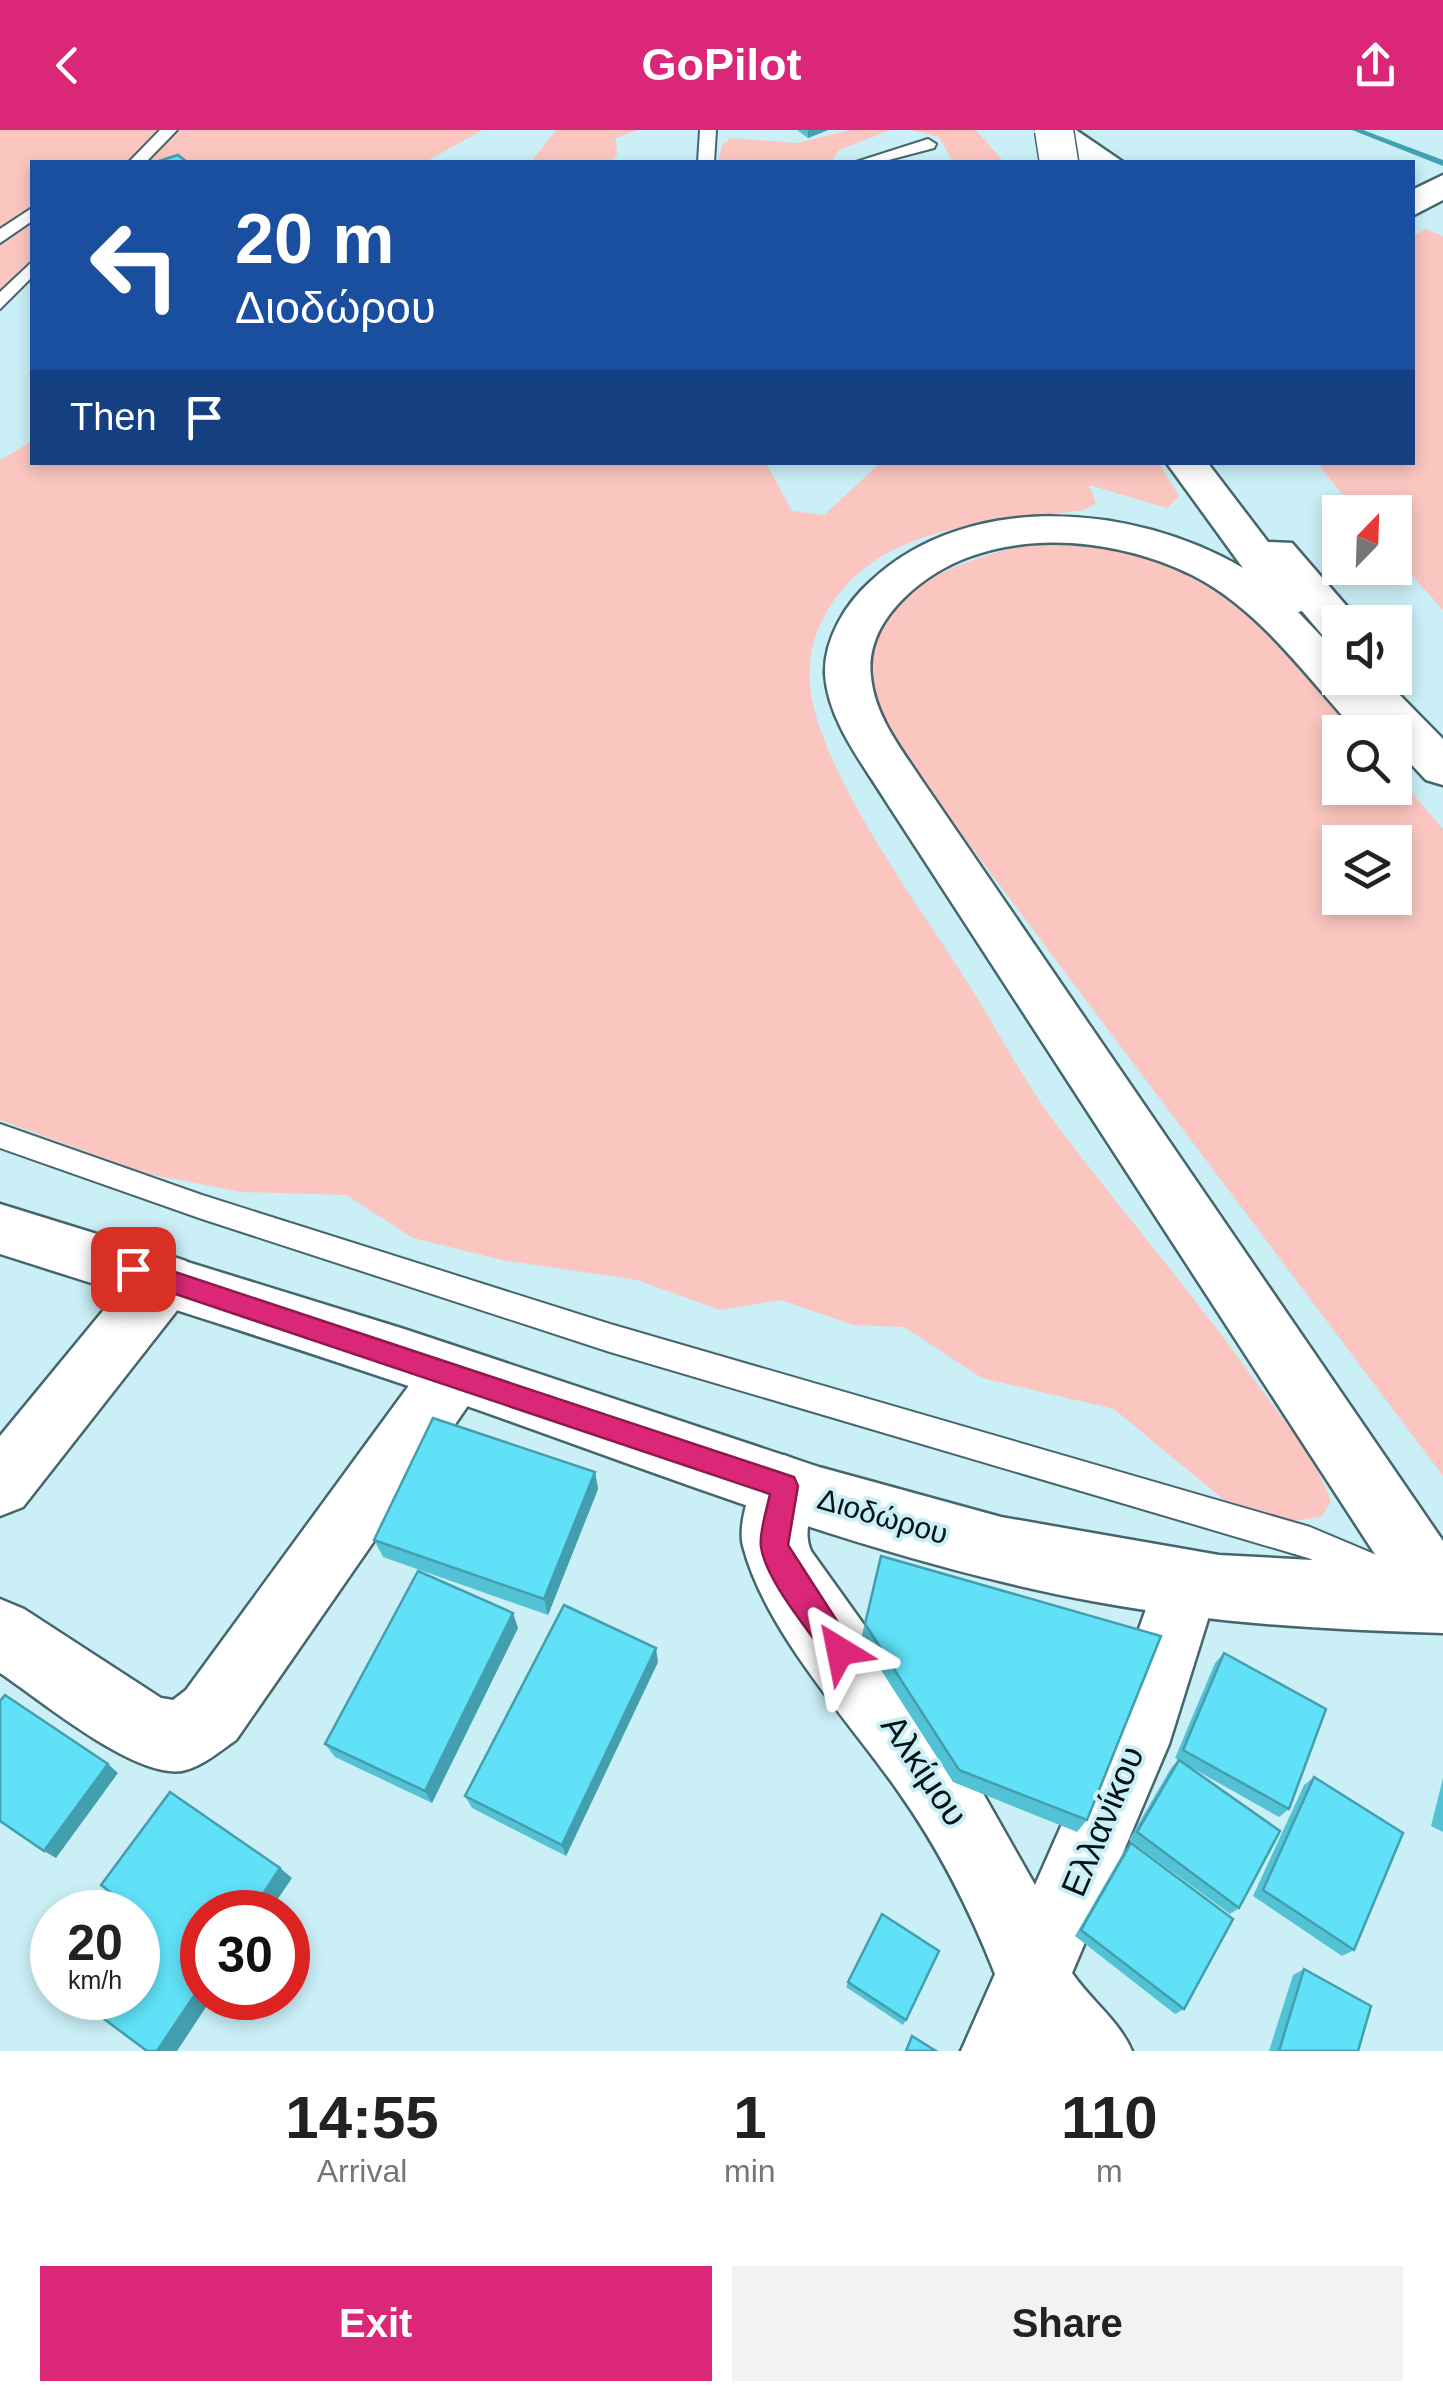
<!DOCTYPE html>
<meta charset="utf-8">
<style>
:root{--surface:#fff;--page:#f2f2f2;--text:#222;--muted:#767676;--accent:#db2777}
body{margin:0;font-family:Arial,sans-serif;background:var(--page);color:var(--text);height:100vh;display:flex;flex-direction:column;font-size:38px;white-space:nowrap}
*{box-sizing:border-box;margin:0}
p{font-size:32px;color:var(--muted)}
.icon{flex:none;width:55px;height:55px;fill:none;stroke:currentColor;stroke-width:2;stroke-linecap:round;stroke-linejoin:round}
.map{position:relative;height:1921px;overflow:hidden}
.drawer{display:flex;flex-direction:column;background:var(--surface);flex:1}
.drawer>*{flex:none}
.banner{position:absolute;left:30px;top:30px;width:1385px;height:305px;border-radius:0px;box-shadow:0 5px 15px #0003;background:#1a4fa0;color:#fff;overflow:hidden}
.needle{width:65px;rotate:23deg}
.tools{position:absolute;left:1322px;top:365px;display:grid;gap:20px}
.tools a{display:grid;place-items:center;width:90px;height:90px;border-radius:0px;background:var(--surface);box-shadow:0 5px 15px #0003;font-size:50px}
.speed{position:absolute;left:30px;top:1760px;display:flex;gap:20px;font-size:50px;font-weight:700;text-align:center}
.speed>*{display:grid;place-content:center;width:130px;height:130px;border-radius:50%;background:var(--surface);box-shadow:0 5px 15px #0003;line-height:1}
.speed small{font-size:25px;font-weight:400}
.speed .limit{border:15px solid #d22;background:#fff;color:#111}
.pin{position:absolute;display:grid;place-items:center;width:85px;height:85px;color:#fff;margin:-42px;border-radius:20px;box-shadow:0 5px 15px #0006}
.me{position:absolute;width:110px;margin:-55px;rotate:325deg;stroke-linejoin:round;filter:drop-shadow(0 0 8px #0008)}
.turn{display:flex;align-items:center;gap:35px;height:210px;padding:0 40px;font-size:45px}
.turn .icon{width:130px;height:130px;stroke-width:2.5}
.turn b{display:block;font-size:70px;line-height:85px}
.then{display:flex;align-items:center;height:95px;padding:0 40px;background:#0003;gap:20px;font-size:38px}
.eta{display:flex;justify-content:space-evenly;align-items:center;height:170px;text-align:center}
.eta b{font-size:60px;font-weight:600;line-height:70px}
.button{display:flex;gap:20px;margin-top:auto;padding:20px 40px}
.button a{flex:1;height:115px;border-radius:0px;background:var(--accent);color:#fff;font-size:40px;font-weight:600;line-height:115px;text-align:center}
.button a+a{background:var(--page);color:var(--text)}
header{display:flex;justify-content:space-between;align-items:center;height:130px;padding:0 40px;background:var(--accent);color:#fff;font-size:45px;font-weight:600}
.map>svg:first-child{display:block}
.green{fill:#fbc6c0;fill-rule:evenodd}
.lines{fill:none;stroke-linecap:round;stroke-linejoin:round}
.stream{fill:#3fa2b3;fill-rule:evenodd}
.lane-casing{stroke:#45666d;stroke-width:4}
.street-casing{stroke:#45666d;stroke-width:5}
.secondary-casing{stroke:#45666d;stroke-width:5}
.highway-casing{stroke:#45666d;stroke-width:5}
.lane{fill:#fff;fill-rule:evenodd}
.street{fill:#fff;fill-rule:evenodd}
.secondary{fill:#fff;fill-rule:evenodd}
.highway{fill:#fff;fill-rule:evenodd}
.highway-bridge-casing{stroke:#45666d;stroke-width:41;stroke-linecap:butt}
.highway-bridge{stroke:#fff;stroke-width:38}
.wall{fill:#53c2d4}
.shaded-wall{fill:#439ead}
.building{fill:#60e1f7;stroke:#439ead;stroke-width:2.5}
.route{fill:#db2777;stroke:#8e194d;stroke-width:2.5}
.labels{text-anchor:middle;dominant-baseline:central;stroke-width:8;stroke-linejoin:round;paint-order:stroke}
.street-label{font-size:30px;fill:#061315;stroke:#caeff6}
.near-street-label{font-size:35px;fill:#061315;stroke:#caeff6}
</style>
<header><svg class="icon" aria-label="back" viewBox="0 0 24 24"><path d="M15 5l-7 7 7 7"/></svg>GoPilot<svg class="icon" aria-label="share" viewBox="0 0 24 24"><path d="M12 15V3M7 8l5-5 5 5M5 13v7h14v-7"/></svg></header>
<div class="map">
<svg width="1443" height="1921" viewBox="0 0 1443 1921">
<rect width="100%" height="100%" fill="#caeff6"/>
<path class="green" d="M0,0H483L425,32H32V145L0,171Z
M556,0H638L616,8L617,25L610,32H531Z
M850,0H891L839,20L831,32H718L722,15L731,8L797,13Z
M911,0H976L1004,32H953L939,7Z
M1426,99L1443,106V480L1395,427V382H1357L1317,333L1412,332L1413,106Z
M32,311V332L766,333L792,381L824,385L880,333H1159L1179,366L1167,378L1089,355L1096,373L1084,380C993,393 881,392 827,481C811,508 806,538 812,569C829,655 919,776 968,853C999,903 1028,959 1065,1006C1131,1092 1201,1174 1264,1263C1289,1298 1318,1331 1331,1372L1321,1387L1293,1391L1224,1370L1114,1279L982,1248L904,1197L853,1195L781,1170L720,1180L637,1150L502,1130L413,1108L346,1065L241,1062L148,1044L0,990V330Z
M1042,413C1201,419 1263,488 1360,602H1340V658H1395V643L1443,699V1346L950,689C924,652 891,614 877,571C842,467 964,425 1042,413ZM1340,712H1395V768H1340Z"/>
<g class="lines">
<path class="stream" d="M1352,0H1363L1443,30V36Z"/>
<defs>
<path id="lane" d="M160,0H177L146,32H129Z
M700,0H716L714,32H698Z
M928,9L936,14L934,18L881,32H856Z
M32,78V91L0,113V99Z
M32,132V147L0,179V162Z
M0,994L202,1065L610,1194L1310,1397L1443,1453V1487L1308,1428L610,1222L202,1089L0,1018Z"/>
<path id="street" d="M165,1124L186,1131L195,1150L186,1169L23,1377L0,1386V1306L144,1131Z
M454,1216L476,1224L485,1244L476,1264L236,1610C220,1621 202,1637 182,1641C133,1648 41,1570 0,1543V1469L24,1479L161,1568L173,1570L186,1560L432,1224Z
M784,1325L807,1334C823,1373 799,1393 811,1421L976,1651L1035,1755L1101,1606L1163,1431L1186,1421L1209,1431L1219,1454L1169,1614L1072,1843C1092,1872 1118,1889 1132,1921H961L995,1844C969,1778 939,1719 898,1661C847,1588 766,1503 743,1416C737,1393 752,1355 761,1334Z"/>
<path id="secondary" d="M1037,0H1076L1123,32H1083Z
M1443,45V70L1412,86V60Z
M0,1074L404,1199L819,1337L1001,1387L1219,1425L1443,1437V1503C1326,1500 1211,1493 1097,1472C878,1432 670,1347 461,1274C308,1221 154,1173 0,1124Z"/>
<path id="highway" d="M1166,332H1207L1268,412L1292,413L1356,487L1359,492H1340V512L1324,507L1302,481L1298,482L1340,526V548L1385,550L1443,609V655L1426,650L1395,617V602H1357C1307,548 1260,479 1192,445C1104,402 980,395 906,466C883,488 867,515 871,547C875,586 900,617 921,649L1443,1411V1502L1419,1492L887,673C863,634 828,591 825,544C824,509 846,473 871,451C968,360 1134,374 1243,438Z"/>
</defs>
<use href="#lane" class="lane-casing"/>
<use href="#street" class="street-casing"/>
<use href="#secondary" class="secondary-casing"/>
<use href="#highway" class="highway-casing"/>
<use href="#lane" class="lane"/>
<use href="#street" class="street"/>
<use href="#secondary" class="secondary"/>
<use href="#highway" class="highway"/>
<defs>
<path id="highway-bridge" d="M1054,0L1059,32"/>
</defs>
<use href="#highway-bridge" class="highway-bridge-casing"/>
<use href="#highway-bridge" class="highway-bridge"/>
</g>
<path class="wall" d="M797,0H828L808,8Z
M595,1342L598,1359L548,1485L383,1427L374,1410Z
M881,1426L1087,1690L1077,1702L953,1652L861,1509Z
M518,1498L432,1673L335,1627L325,1614Z
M1224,1523L1289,1679L1279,1687L1185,1634L1239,1778L1230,1784L1129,1710L1171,1638L1178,1630L1175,1628L1215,1533Z
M658,1532L566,1726L472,1678L465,1666Z
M1314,1647L1354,1820L1342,1826L1253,1766L1304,1655Z
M1443,1648V1702L1431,1696Z
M1131,1713L1184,1879L1175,1884L1075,1806L1124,1721Z
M882,1784L906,1890L903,1895L846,1857Z
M1304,1839L1358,1921H1269L1293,1845Z"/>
<path class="shaded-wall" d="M808,0H828L808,8Z
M595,1342L598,1359L548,1485L544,1469Z
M513,1483L518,1498L432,1673L425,1661Z
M656,1518L658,1532L566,1726L562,1715Z
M108,1634L118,1643L56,1728L44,1721Z
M280,1738L292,1748L269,1782H251Z
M202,1854V1868H212L177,1921H157Z"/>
<path class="building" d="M178,25L187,32H156Z
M433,1288L595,1342L544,1469L374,1410Z
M881,1426L1161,1506L1087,1690L959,1640L865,1494Z
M418,1441L513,1483L425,1661L325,1614Z
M564,1475L656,1518L562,1715L465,1666Z
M1224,1523L1326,1579L1289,1679L1183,1620Z
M5,1565L108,1634L44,1721L0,1691V1571Z
M1179,1630L1280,1701L1239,1778L1137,1702Z
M1314,1647L1403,1703L1354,1820L1263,1760Z
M170,1662L280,1738L251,1782H202V1854L157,1921H147L76,1868H138V1782H134L135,1781L101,1755Z
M1131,1713L1233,1789L1184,1879L1081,1800Z
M882,1784L939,1821L906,1890L848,1852Z
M1304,1839L1371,1876L1358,1921H1279Z
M912,1906L936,1921H906Z"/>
<path class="route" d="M133,1128L794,1347L798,1356L788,1415L850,1511L854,1521L850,1531L840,1535L830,1531C810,1502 766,1451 761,1417C759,1402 767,1379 770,1364L125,1147L121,1139L125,1132Z"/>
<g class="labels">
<g class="street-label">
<text transform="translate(883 1386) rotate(16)">Διοδώρου</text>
</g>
<g class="near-street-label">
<text transform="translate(925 1640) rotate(56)">Αλκίμου</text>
<text transform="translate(1102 1691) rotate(-67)">Ελλανίκου</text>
</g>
</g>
</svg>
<div class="tools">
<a><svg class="needle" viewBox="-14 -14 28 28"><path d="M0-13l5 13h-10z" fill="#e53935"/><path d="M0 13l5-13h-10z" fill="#767676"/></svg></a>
<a><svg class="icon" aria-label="sound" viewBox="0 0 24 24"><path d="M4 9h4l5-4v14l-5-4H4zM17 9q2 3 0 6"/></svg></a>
<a><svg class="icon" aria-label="search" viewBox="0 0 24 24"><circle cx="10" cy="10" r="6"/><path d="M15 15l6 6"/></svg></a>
<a><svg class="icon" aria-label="layers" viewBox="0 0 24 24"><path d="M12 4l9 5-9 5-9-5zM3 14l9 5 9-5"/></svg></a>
</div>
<div class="speed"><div>20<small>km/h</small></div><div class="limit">30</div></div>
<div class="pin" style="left:133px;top:1139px;background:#d93025"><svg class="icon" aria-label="arrive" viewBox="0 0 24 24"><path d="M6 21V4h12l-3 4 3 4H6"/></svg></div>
<svg class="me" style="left:840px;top:1521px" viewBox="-20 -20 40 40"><path d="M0-17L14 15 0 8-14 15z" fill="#db2777" stroke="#fff" stroke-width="4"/></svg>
<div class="banner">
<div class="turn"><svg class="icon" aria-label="left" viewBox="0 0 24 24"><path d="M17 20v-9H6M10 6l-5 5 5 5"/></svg><div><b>20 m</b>Διοδώρου</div></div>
<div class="then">Then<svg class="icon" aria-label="arrive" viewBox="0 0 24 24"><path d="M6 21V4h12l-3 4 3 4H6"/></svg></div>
</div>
</div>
<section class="drawer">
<div class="eta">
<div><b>14:55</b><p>Arrival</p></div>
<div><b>1</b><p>min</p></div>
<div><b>110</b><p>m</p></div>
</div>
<div class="button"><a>Exit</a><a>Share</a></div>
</section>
